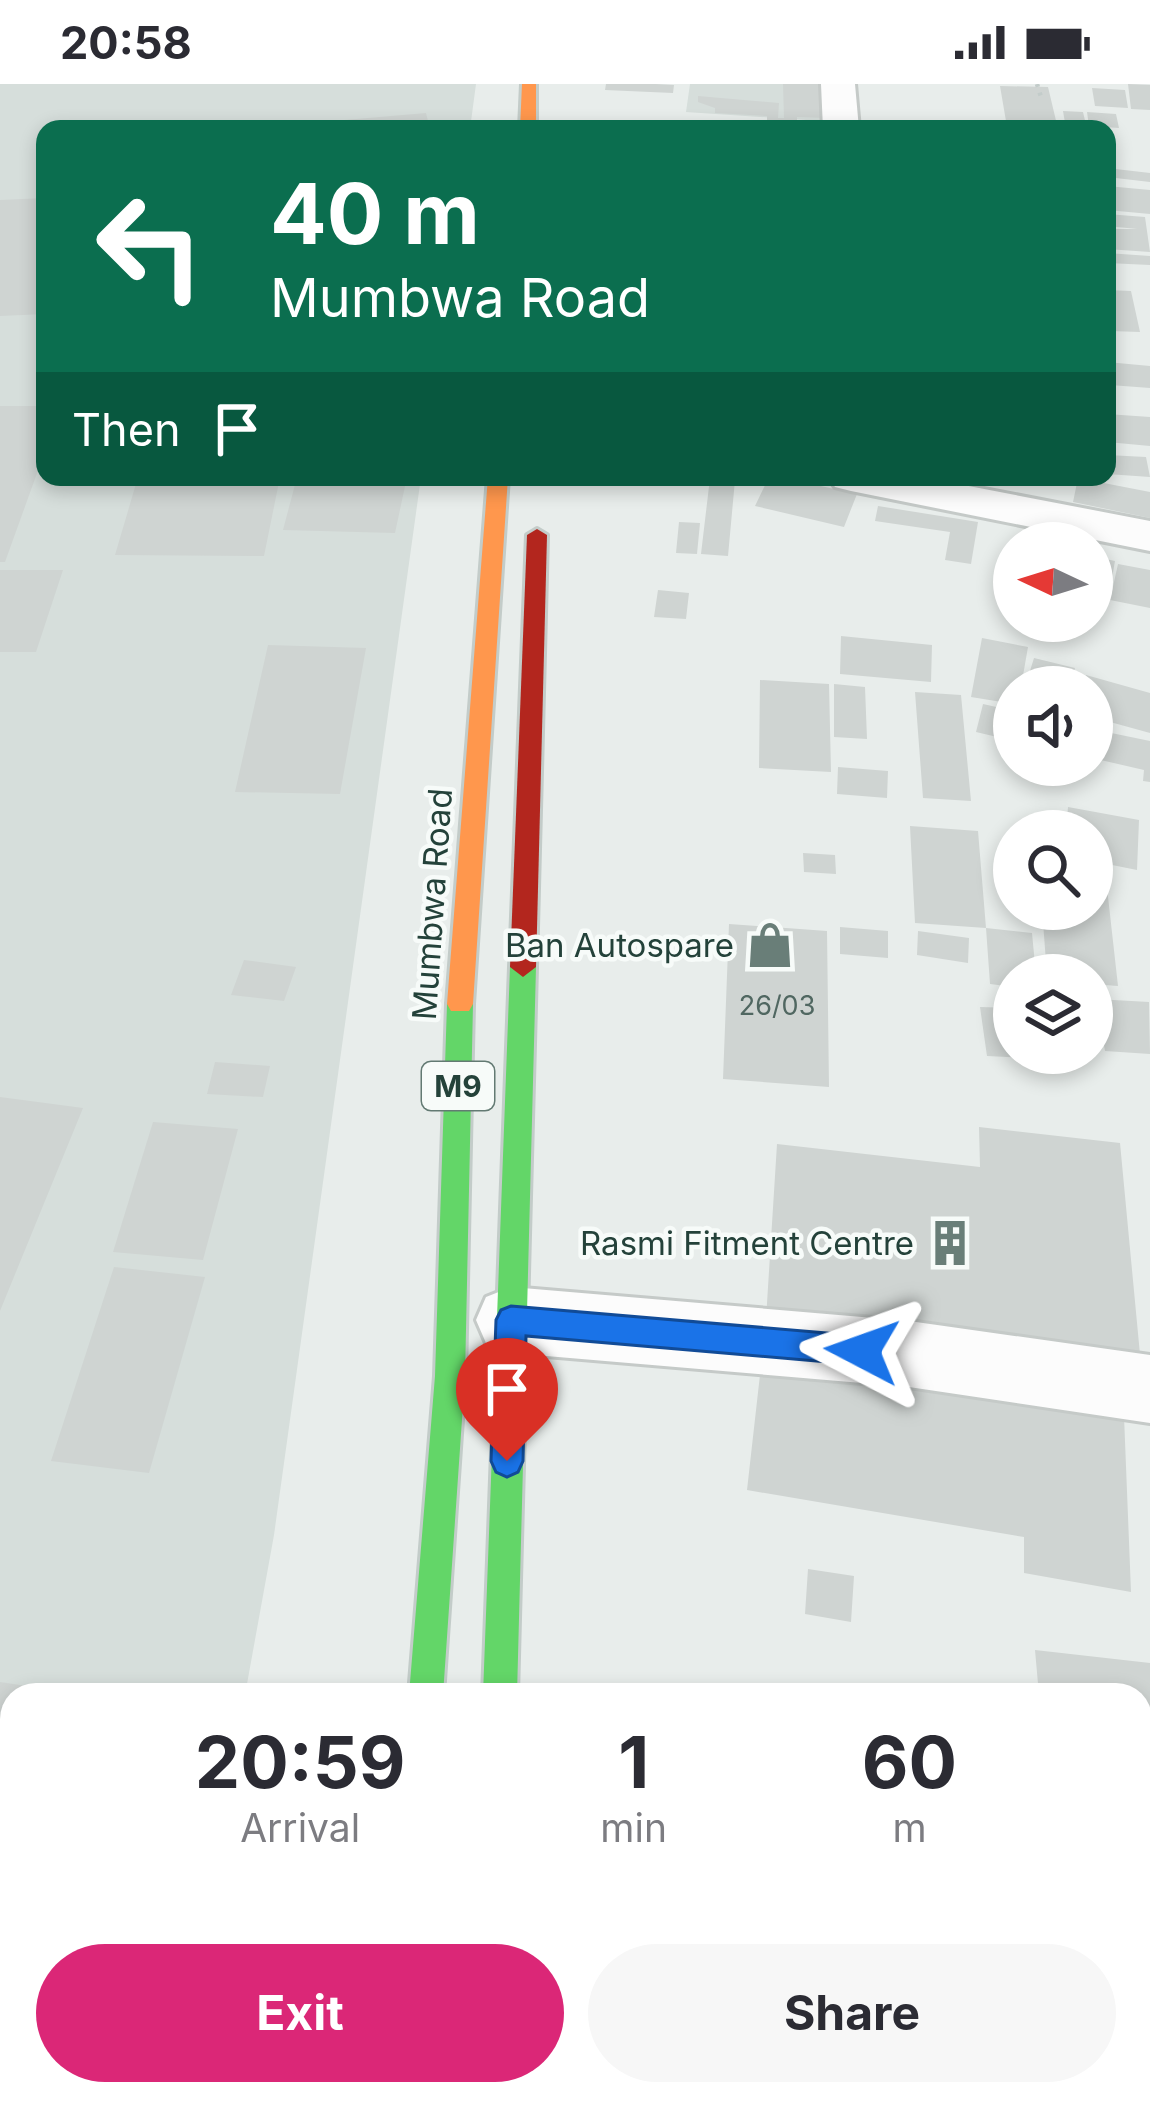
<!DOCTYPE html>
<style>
:root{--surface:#fff;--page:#f7f7f7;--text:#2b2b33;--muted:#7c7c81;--accent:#db2777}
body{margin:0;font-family:Inter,sans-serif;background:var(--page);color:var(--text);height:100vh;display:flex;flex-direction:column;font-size:45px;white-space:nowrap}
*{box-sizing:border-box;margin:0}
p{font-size:39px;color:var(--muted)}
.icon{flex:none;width:66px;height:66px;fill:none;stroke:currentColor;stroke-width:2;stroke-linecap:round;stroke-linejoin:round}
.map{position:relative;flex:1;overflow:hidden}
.details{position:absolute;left:0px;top:1599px;width:1152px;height:423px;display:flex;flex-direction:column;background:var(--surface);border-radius:36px 36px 0 0;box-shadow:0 6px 18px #0003}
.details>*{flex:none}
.guide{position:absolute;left:36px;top:36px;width:1080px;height:366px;border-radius:24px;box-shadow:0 6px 18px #0003;background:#0b6e4f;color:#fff;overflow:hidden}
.needle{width:78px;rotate:274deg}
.controls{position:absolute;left:993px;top:438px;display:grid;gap:24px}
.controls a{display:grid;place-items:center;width:120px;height:120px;border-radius:50%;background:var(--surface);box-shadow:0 6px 18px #0003;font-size:60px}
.pin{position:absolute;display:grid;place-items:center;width:102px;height:102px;color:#fff;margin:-123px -51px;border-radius:50% 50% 50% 0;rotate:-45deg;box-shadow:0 0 12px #0007}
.pin .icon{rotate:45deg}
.me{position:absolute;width:132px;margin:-66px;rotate:274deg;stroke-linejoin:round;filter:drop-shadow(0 0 9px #0008)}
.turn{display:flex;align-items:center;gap:42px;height:252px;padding:0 36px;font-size:54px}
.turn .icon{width:156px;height:156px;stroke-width:2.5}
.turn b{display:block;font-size:84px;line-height:102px}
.then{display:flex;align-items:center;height:114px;padding:0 36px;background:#0003;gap:24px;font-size:45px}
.eta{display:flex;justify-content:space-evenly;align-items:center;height:204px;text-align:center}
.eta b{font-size:72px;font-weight:700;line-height:84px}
.action{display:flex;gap:24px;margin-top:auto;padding:24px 36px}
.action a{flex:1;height:138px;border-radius:72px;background:var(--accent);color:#fff;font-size:48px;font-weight:700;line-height:138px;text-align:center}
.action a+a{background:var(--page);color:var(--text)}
.status{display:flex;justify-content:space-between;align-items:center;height:84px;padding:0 60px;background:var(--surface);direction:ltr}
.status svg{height:33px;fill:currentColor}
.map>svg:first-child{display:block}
.built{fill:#d6dedb}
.building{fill:#cfd4d2}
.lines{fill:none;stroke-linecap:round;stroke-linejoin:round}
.street-casing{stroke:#c5cac8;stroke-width:6}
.fast-casing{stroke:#c3ccc9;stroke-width:6}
.slow-casing{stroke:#c3ccc9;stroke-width:6}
.jam-casing{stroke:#c3ccc9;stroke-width:6}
.path{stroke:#c3ccca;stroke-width:4.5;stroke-dasharray:3 6;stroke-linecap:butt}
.street{fill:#fcfcfc;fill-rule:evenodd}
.fast{fill:#63d668;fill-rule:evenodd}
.slow{fill:#ff974d;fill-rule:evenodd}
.jam{fill:#b3261e;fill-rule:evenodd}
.route{fill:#1a73e8;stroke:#114b97;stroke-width:3}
.labels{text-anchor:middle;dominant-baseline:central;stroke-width:9;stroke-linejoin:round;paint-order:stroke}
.number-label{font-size:27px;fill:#506761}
.shield{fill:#f7fbf9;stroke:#637a73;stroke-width:3}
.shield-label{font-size:30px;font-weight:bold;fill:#24423a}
.street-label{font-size:33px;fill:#24423a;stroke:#f7fbf9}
.poi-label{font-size:33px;fill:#24423a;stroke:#f7fbf9;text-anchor:end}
</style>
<div class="status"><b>20:58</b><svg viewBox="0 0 49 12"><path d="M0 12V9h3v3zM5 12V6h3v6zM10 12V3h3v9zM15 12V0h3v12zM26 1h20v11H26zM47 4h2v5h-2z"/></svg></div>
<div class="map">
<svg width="1150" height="2020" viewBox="0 0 1150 2020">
<rect width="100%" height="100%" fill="#e8edeb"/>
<path class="built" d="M0,0H476L470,45H45V393H421L274,1451L245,1611H12V2010H173L171,2020H0Z
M690,0H834L836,38L686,28Z"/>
<path class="building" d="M606,0H656L674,1L673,9L605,6Z
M783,0H824L827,34L797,33V43L767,42V32L715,29V24L698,18V12L779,19L778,34H784Z
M1128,0L1150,1V26L1131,25Z
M1000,2L1048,3L1058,45L1007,43Z
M1092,4L1125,6L1128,24L1095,22Z
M1063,27L1083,28L1087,45H1066Z
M1087,28L1116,30L1119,44L1089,42Z
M426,29L430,45H275V42Z
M708,36L762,38V45H707Z
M1107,84L1150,89V98L1107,93Z
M1107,102L1150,106V130L1107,126Z
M45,114V230L0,232V116Z
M1107,130L1145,133L1150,168L1107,165V145H1137L1107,142Z
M1107,169L1150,172V181L1107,179Z
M1107,206L1131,207L1140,248L1110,247Z
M1107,278L1150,282V304L1110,301Z
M0,322H45V367L5,478H0Z
M1107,330L1150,333V362L1107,358Z
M1107,371L1146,373L1150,393L1107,390Z
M138,393H280L264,472L115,471Z
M297,393H407L395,449L283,446Z
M769,393H780L857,410L844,443L755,422Z
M710,394L735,396L728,472L701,470Z
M1078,394L1150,408V434L1073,418Z
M878,422L978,438L971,480L945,476L950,448L875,437Z
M679,438L700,439L697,470L676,469Z
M1092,472L1115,477L1110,505L1092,501Z
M1118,480L1150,486V524L1110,516Z
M0,486H63L36,568H0Z
M658,506L689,509L686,535L654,533Z
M841,552L932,561L931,598L840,590Z
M982,554L1028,563L1021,603H1014V620L971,613Z
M268,561L366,564L340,710L235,708Z
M1034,574L1075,584L1069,603H1025Z
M1086,591L1150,609V649L1092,633V603H1082Z
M760,596L829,600L831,688L759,684Z
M834,600L865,603L867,655L834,653Z
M915,608L961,611L971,717L923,714Z
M983,620L1014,627V657L976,648Z
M1092,645L1150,657V698L1143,697L1144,686L1092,674Z
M838,683L888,687L887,714L837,710Z
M1068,723L1139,736L1137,786L1092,777V747H1066Z
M910,742L978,747L986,844L915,839Z
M803,769L835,771L836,790L804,788Z
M1092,785L1105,786L1118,902L1092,900V891H1047L1042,825H1092Z
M729,840L827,847L829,1003L723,995Z
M840,843L888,847V874L840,870Z
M986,844L1032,849L1036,891H1014V903L990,900Z
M918,847L969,854L968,879L917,871Z
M244,876L296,883L284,917L231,911Z
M1096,915L1149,918L1150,970L1105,967Z
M980,923L1014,924V969H1069L1070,976L987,972Z
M215,978L270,982L263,1013L207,1010Z
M0,1013L83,1024L0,1227Z
M153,1038L238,1045L203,1176L113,1168Z
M979,1043L1120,1059L1141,1281L766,1235L777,1060L980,1083Z
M114,1183L205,1193L149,1389L51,1377Z
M762,1273L1124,1332L1131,1508L1024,1489V1453L747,1406Z
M808,1485L854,1492L851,1538L805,1530Z
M1035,1566L1150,1579V1664L1140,1663V1611H1039Z
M0,1598L66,1608L12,1611V1854L0,1852Z
M881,2010H993L994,2020H881Z"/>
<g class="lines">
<defs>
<path id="street" d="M821,0H855L859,45H823Z
M828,393H922L1150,437V467L851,407L835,403Z
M511,1203L909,1237L1150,1271V1339L909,1303L511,1269L486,1259L476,1236L486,1213Z"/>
<path id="fast" d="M523,873L536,883L517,1611H483L510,883Z
M460,909L469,913L473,920L465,1292L443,1611H409L435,1292L447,920L451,913Z
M468,2010H508V2020H468Z"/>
<path id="slow" d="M522,0H536V45H520Z
M488,393H508L473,920L469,927H451L447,920Z
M376,2010H416L415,2020H375Z"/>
<path id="jam" d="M537,445L547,451L536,883L523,893L510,883L527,451Z"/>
</defs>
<use href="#street" class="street-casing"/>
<use href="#fast" class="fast-casing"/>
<use href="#slow" class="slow-casing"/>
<use href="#jam" class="jam-casing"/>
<path class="path" d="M1037,0L1041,13"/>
<use href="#street" class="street"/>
<use href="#fast" class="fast"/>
<use href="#slow" class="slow"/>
<use href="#jam" class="jam"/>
</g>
<path class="route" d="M511,1222L862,1252L873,1256L878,1267L873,1277L862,1281L526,1252L523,1377L518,1388L507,1393L496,1388L491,1377L496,1236L501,1226Z"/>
<defs>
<symbol id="shop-bare" viewBox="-9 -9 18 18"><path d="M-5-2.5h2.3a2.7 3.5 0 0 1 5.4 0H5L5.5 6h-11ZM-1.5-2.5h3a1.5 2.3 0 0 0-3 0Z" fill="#697e78" stroke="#f7fbf9" stroke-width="2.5" paint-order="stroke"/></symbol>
<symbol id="building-bare" viewBox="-9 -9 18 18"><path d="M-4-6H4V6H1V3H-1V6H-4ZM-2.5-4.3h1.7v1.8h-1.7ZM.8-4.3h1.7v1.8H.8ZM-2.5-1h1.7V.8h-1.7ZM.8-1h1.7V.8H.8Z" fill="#697e78" stroke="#f7fbf9" stroke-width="2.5" paint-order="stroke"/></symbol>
</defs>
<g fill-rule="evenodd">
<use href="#shop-bare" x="737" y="828" width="66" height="66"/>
<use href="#building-bare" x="917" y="1126" width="66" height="66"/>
</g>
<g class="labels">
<g class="number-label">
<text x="777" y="921">26/03</text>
</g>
<rect class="shield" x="422" y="978" width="72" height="48" rx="9"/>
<g class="shield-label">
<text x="458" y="1002">M9</text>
</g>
<g class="street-label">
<text transform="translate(432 820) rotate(-86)">Mumbwa Road</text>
</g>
<g class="poi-label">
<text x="734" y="861">Ban Autospare</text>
<text x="914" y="1159">Rasmi Fitment Centre</text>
</g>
</g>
</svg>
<div class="controls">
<a><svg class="needle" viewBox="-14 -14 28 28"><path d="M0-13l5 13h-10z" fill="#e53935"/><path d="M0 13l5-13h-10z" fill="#7c7c81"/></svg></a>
<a><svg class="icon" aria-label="sound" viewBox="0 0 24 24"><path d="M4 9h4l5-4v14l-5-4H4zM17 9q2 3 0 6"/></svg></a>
<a><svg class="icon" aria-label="search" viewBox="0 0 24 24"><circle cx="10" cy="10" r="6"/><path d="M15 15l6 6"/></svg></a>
<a><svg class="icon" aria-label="layers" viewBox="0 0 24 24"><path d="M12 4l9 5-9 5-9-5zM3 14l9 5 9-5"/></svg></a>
</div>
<div class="pin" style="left:507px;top:1377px;background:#d93025"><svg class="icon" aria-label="arrive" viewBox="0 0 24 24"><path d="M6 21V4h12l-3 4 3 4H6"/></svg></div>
<svg class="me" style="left:862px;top:1267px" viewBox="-20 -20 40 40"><path d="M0-17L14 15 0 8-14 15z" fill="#1a73e8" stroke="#fff" stroke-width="4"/></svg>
<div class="guide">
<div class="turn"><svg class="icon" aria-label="left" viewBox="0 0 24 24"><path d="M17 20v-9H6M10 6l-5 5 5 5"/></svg><div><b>40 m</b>Mumbwa Road</div></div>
<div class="then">Then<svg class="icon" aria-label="arrive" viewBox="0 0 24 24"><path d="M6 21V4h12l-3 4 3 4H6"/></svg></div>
</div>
<section class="details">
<div class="eta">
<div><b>20:59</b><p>Arrival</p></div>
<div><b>1</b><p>min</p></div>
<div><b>60</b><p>m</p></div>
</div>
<div class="action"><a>Exit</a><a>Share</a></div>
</section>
</div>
